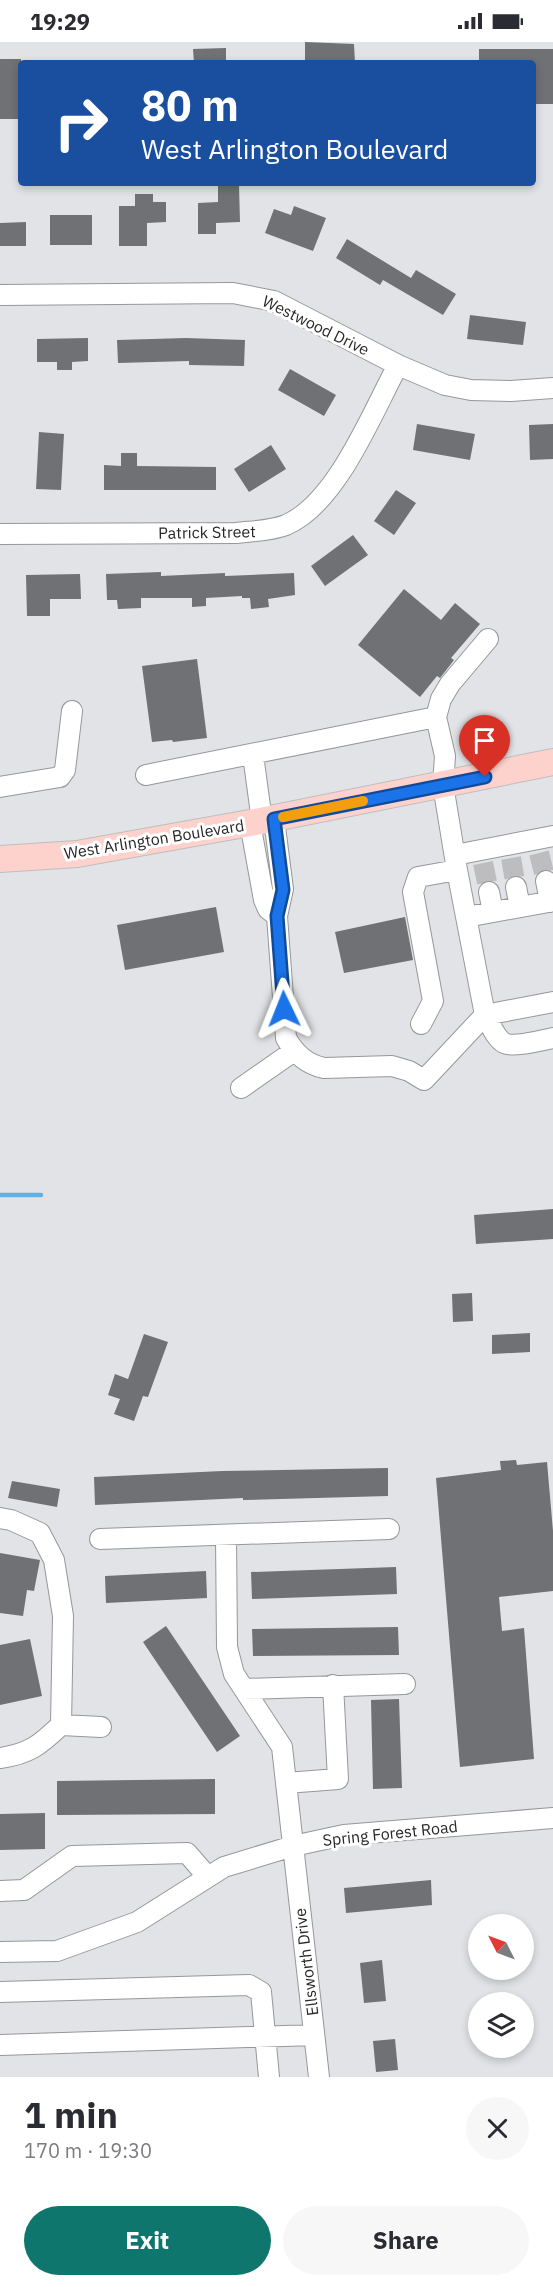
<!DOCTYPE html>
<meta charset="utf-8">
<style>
:root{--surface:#fff;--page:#f7f7f7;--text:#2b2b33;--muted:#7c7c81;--accent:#0f766e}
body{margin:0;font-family:"IBM Plex Sans",sans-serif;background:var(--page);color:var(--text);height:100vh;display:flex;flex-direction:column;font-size:22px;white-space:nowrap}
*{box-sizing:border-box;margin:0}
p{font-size:20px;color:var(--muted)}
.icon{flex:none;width:33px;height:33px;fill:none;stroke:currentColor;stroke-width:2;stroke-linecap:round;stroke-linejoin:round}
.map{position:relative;height:2035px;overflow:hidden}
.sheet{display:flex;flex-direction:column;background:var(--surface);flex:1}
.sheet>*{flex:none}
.banner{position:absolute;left:18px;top:18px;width:518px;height:126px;border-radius:6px;box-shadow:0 3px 9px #0003;background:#1a4fa0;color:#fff;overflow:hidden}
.needle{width:39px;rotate:312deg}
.fabs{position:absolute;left:468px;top:1872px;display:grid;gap:12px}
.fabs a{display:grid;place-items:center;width:66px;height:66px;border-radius:50%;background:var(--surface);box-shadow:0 3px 9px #0003;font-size:30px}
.pin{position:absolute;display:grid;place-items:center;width:51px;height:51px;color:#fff;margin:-62px -26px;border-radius:50% 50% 50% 0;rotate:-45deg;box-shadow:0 0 6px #0007}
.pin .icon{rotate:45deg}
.me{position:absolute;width:66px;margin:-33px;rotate:358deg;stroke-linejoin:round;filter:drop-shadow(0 0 4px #0008)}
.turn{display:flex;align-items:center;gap:21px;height:126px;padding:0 24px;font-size:27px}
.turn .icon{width:78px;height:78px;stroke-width:2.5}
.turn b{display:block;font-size:42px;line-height:51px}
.round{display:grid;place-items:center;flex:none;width:63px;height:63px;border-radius:32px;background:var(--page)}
.summary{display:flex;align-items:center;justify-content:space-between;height:102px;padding:0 24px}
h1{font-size:36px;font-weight:700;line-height:45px}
.button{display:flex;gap:12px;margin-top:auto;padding:12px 24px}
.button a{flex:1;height:69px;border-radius:36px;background:var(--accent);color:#fff;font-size:24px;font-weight:700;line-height:69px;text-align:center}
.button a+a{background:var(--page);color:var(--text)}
.status{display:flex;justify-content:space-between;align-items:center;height:42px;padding:0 30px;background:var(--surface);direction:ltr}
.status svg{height:16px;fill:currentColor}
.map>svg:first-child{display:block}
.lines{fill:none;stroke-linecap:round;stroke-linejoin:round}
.stream{stroke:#60b1e5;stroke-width:4.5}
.building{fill:#707174}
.minor-tunnel{stroke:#bdbdc0;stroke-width:20;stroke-dasharray:20 10;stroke-linecap:butt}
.minor-casing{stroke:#96979a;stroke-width:22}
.major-casing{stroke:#bebebe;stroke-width:28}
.minor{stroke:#fff;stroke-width:20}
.major{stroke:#fed2cc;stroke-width:26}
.route-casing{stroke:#114b97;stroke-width:15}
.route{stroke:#1a73e8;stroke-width:10}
.slow{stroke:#f59e0b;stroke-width:10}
.labels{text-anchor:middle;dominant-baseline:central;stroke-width:6;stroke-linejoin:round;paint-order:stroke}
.street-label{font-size:16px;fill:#272728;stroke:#fff}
</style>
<div class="status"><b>19:29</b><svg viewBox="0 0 49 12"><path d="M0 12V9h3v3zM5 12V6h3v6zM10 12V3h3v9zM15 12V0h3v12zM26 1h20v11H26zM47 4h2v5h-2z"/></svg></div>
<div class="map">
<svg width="553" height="2035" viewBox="0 0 553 2035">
<rect width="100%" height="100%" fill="#e2e3e6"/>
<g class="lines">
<path class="stream" d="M0,1153H41"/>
</g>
<path class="building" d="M305,0L354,2L355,21H305Z
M226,6V21H194L193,7Z
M479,7H553V62H532V21H479Z
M0,17H21V77H0Z
M239,143L240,180L216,181V192H198V161L218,160V144Z
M135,152H153V160H166V180L147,181V204H119V164H135Z
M294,164L326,176L313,209L265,191L274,167L291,173Z
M50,173H92V203H50Z
M26,180V204H0V181Z
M347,197L411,236L416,228L456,252L443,273L383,238L380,243L336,216Z
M470,273L526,280L523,303L467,297Z
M88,296V319L72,320V328H57V320H37V297Z
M186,296L245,298L244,324L189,323V319L118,321L117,298Z
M290,327L336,353L324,374L278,348Z
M417,382L475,392L470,418L413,408Z
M553,382V417L530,418L529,383Z
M39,390L64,392L61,448L36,447Z
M271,403L286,427L249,450L234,427Z
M121,411H137V424L216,425V448H104V423L121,424Z
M396,448L416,461L394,493L374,479Z
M353,493L368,513L325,544L311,524Z
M161,530V534L225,531V534L294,531L295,553L268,557L269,565L251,567L250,556H242V554L206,556V564L192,565V556H141V566L118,567L117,558H107L106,532Z
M80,532L81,557H50V574H27L26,533Z
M404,547L441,578L455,561L480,582L451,616L454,618L440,636L437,634L420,655L358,603Z
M197,617L207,696L173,700L172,698L152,700L142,624Z
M216,865L224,910L125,928L117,883Z
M405,875L413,918L344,931L335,890Z
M553,1167V1197L476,1202L474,1173Z
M472,1251L473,1279L453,1280L452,1252Z
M530,1291V1310L492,1312V1293Z
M144,1292L168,1300L148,1355L143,1354L134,1379L114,1372L120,1357L108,1353L115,1332L128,1337Z
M516,1418L517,1423L547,1420L553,1489V1549L499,1555L502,1589L524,1586L534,1717L460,1725L436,1436L501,1428L500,1419Z
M388,1426V1454L243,1458V1456L95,1463L94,1435L222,1429Z
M12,1439L60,1447L57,1465L8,1456Z
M0,1511L40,1518L34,1549L27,1548L23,1574L0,1571Z
M396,1525L397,1552L252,1557L251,1530Z
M206,1529L207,1556L106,1561L105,1534Z
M166,1584L240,1694L217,1710L143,1600Z
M398,1585L399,1613L253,1614L252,1587Z
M30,1597L42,1654L0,1663V1603Z
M399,1657L402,1746L373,1747L371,1658Z
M215,1737V1772L57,1773V1739Z
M45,1771V1807L0,1808V1772Z
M431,1838L432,1863L346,1871L344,1846Z
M382,1918L386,1959L364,1961L360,1921Z
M395,1997L398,2028L376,2030L373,1999Z"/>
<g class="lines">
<path class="minor-tunnel" d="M539,811L546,839
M511,816L516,845
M483,821L489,850"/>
<defs>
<path id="minor" d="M0,253L233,251L274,259L398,323L445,343L471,348L511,349L553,346
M0,492L236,491C253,489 271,489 286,483C337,461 372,371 398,323
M488,597L450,642L441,657L436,675L445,714L443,743L457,828L485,973C490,981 495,996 504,1001C513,1006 542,998 553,996
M253,713L262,779
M146,733L436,675
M0,745L60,735L65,728L72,669
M274,777L283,847L277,874L286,996C295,1012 306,1022 324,1026L392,1024L409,1029L424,1038L485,973L553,960
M250,781L264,858L268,867L277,874
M455,813L553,794
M546,839L550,860
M516,845L520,865
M489,850L493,870
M466,875L553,859
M421,982L433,959L413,850L418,835L457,828
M241,1046L294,1009
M0,1476L11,1478L40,1491L54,1518L63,1574L61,1683C40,1703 29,1712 0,1716
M226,1493L227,1605L234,1632L282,1705L319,2035
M100,1497L389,1487
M244,1647L405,1642
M61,1683L101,1685
M286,1741L338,1737L333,1643
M0,1849L24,1848L72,1814L187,1811L207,1834
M0,1910L57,1909L137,1880L224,1825L293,1804L344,1793L553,1776
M0,1950L249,1943L261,1950L269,2035
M0,2003L314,1993"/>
<path id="major" d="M0,817L77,812L250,781L553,720"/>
</defs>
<use href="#minor" class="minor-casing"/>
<use href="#major" class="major-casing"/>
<use href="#minor" class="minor"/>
<use href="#major" class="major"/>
</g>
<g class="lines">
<defs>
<path id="route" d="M284,967L277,874L283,848L274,777L485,735"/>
</defs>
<use href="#route" class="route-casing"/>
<use href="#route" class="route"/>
<path class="slow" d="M283,775L363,759"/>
</g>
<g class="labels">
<g class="street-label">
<text transform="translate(316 283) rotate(26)">Westwood Drive</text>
<text transform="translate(207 490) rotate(-1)">Patrick Street</text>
<text transform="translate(154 797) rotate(-9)">West Arlington Boulevard</text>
<text transform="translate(390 1791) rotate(-6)">Spring Forest Road</text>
<text transform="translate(306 1920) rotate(-97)">Ellsworth Drive</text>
</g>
</g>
</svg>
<div class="fabs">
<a><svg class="needle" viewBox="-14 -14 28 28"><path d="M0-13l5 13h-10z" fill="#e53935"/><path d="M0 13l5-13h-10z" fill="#7c7c81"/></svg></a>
<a><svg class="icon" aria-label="layers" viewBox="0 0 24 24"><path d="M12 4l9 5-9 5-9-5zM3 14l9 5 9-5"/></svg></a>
</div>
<div class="pin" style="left:485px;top:735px;background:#d93025"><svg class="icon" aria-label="arrive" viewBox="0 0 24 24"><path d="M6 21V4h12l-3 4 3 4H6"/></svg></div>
<svg class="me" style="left:284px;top:967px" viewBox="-20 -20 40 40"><path d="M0-17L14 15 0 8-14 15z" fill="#1a73e8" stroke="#fff" stroke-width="4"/></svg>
<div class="banner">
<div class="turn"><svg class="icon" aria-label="right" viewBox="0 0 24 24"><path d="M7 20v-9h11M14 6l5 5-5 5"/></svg><div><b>80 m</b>West Arlington Boulevard</div></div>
</div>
</div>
<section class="sheet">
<div class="summary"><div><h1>1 min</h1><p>170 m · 19:30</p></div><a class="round"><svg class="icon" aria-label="close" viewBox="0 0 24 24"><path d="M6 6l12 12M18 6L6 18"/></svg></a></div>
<div class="button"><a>Exit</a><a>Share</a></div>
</section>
